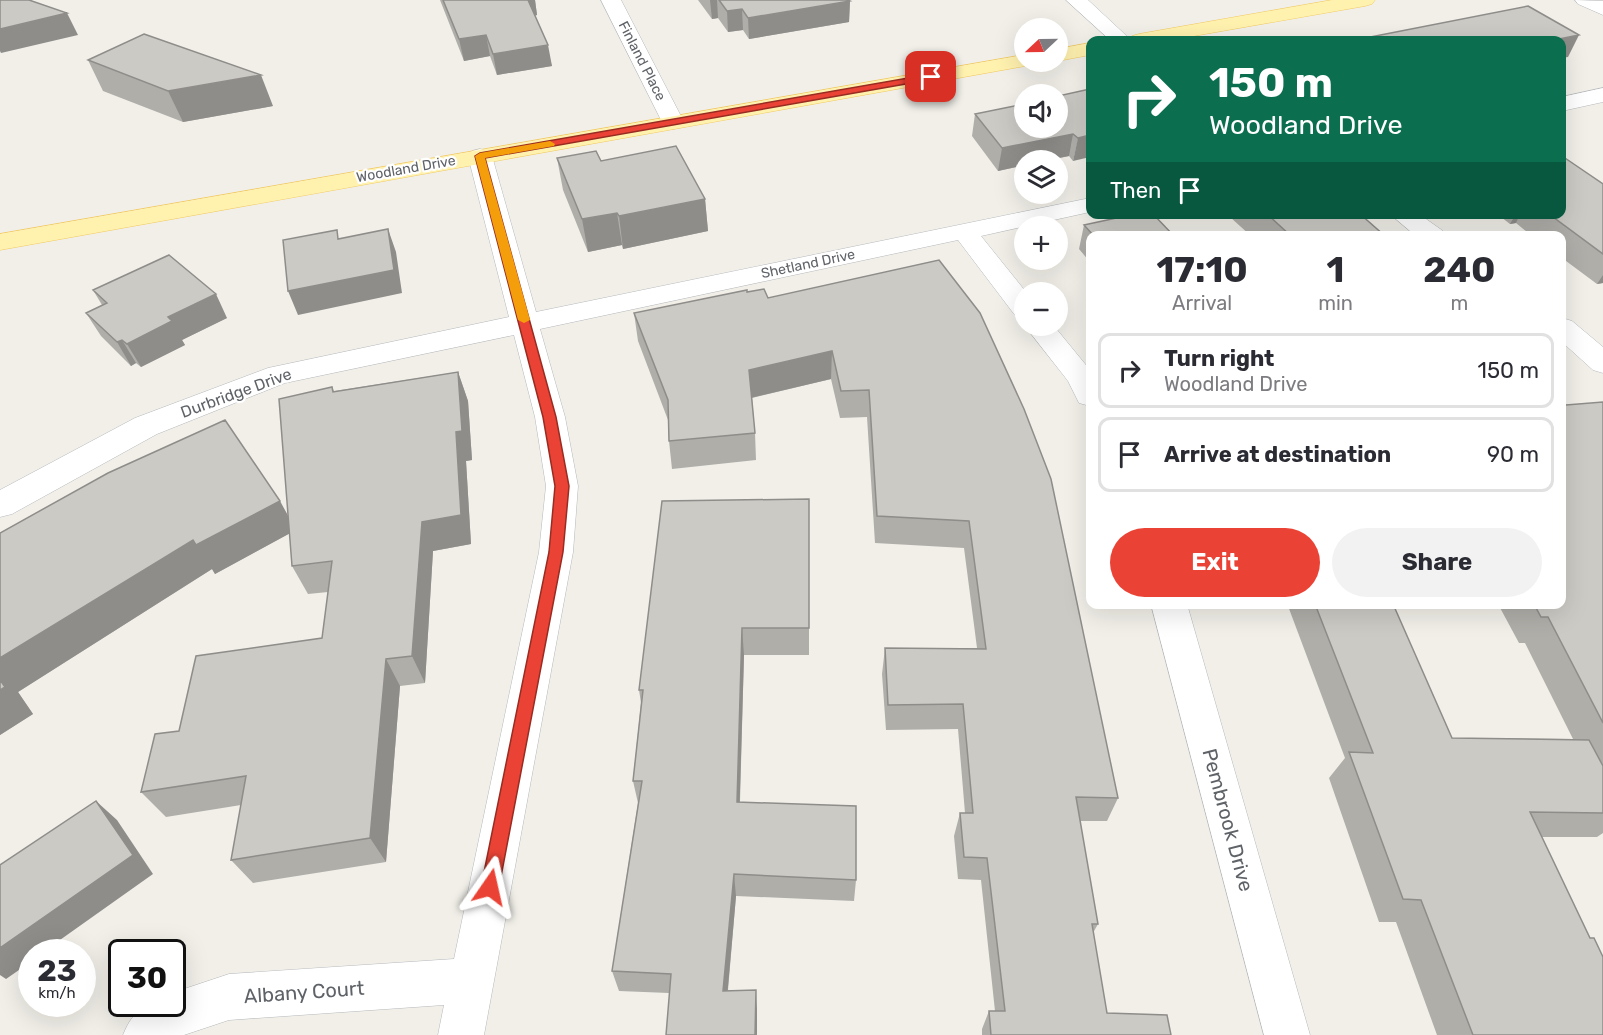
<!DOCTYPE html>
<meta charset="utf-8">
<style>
:root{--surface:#fff;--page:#f2f2f3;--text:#2b2b33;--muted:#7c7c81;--line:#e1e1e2;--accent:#ea4335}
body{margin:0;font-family:Rubik,sans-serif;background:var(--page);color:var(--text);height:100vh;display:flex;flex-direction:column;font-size:22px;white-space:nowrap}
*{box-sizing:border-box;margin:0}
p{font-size:20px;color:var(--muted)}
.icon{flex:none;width:33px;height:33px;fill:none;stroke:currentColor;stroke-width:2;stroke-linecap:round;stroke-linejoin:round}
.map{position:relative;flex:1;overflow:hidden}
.sheet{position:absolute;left:1086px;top:231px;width:480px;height:378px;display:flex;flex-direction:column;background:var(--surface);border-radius:12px;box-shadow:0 6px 24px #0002}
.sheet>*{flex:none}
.top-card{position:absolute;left:1086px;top:36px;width:480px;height:183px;border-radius:12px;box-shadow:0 6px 24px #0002;background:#0b6e4f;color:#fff;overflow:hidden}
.needle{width:39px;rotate:248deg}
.fabs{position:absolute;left:1014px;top:18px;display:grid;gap:12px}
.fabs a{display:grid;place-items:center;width:54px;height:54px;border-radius:50%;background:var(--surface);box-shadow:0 6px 24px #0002;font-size:30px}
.speed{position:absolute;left:18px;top:939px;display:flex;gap:12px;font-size:30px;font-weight:700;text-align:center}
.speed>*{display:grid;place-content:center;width:78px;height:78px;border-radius:50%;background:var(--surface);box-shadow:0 6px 24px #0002;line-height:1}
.speed small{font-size:15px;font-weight:400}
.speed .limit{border:3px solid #111;border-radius:9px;background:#fff;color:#111}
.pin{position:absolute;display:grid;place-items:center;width:51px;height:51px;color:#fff;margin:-26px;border-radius:12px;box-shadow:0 3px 9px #0006}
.me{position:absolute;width:66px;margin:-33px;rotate:11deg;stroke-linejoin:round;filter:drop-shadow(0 0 4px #0008)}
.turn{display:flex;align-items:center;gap:21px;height:126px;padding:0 24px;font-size:27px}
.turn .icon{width:78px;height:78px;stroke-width:2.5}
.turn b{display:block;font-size:42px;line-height:51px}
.then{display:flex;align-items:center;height:57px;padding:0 24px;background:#0003;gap:12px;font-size:22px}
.eta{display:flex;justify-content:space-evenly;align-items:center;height:102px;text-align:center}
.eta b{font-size:36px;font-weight:700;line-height:42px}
.cta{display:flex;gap:12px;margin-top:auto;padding:12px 24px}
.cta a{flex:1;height:69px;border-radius:36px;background:var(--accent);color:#fff;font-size:24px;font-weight:700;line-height:69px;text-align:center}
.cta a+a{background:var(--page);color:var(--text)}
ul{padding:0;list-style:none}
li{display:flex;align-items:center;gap:18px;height:75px;margin:0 12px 9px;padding:0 12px;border:3px solid var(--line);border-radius:12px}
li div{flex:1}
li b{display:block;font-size:22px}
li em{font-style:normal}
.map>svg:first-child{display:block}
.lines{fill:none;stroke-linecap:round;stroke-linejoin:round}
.minor-casing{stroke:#b5b8bc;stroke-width:1}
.major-casing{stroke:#f2c960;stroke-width:1}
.minor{fill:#fff;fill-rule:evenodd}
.major{fill:#fff2af;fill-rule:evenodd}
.wall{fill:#afaea9}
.shaded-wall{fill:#8f8d8a}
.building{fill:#cccac5;stroke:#8f8d8a;stroke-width:1.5}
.route{fill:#ea4335;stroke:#982c22;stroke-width:1.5}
.slow{fill:#f59e0b}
.labels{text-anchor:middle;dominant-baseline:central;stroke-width:4.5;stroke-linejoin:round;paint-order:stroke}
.far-street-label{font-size:14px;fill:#5f6368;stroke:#fff}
.street-label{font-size:16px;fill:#5f6368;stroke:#fff}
.near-street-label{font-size:20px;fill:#5f6368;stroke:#fff}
</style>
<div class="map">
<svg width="1603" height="1035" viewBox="0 0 1603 1035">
<rect width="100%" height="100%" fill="#f1efe8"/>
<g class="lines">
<defs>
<path id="minor" d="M601,0H621L684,122L681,127L673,129L665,127L662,122Z
M1066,0H1088L1131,40H1110Z
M1575,0L1603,1V15L1578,4Z
M1603,88V102L1562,111V97Z
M480,149L488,151L492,156L536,312L1090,198V212L981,236L1026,292L1024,317L1014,314L958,240L540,329L565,417L578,486L573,552L484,1035H438L444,1005L229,1020L184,1035H123C134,1008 145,1004 172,1004V993L229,974L454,959L539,552L546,486L535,417L514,335L285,383L157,434L12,514L0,517V490L135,418L268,368L509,317L468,156L472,151Z
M1390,214H1419L1443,231L1446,236H1416Z
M1562,318L1572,321L1603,347V373L1593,370L1562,342Z
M1025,326H1054L1090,370V406L1079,403L1068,381Z
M1151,604H1187L1310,1035H1264Z"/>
<path id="major" d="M1332,0H1375L1372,4L1365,6L1171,40H1129L1132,36L1139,34Z
M1090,43V55L1058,61V49Z
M1024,55V62H1034L1031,65L0,250V234Z"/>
</defs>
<use href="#minor" class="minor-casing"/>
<use href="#major" class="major-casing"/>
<use href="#minor" class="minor"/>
<use href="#major" class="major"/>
</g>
<path class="wall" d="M440,0H535L537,15L535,16L552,66L497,75L490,56L464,61Z
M698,0H848L850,1L849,22L749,39L743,30L728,32L718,18L712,19Z
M88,60L273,106L183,122L103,91Z
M1090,89L1073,161L1069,156L998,171L972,136L975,114L1024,104Z
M557,158L601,161L705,199L708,231L623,249L622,245L588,252L563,190Z
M1603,184V283L1597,284L1562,258V236H1532L1516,223L1510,224L1497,214H1562Z
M1231,214H1360L1385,236H1251L1230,217Z
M1084,225L1174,236H1090V262L1079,249Z
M939,260L1118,798L1107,821H1080L1098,924L1093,933L1107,1013L1171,1035H982V1029L989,1011H995L981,880L958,879L954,836L960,813H965L958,729L886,730L882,674L885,648H977L964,548L875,543L867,417L840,418L831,379L752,398L755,433L756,460L672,469L669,441L668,420L638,341L634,313L747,292L768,298Z
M93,290L227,318L182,340L185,345L141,367L136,363L131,366L101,336L86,313L102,305Z
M458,372L468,401L472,460L466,461L471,544L433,551L425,683L400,686L386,862L253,883L231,860L241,805L166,817L141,792L179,731L322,638L328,592L308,594L292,566L290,533L215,574L212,569L18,692L33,714L0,735V533L288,517L332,387L334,391Z
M1603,402V833L1597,837H1542L1603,1035H1437L1396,922H1379L1329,778L1345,758L1288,606H1282L1281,604H1419L1418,606H1393L1452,738L1573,739L1525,643H1519L1498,604H1562L1566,405Z
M809,499V655H744L740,802L856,880L854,901L736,896L728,990L757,1009L669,993L619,991L612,971L638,803L633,781L641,703L639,690Z"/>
<path class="shaded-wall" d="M527,0H535L537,15L530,16Z
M710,0H717L718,18L712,19Z
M850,1L849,22L749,39L748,18Z
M742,9L743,30L728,32L727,11Z
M67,13L78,35L1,53L0,51V29Z
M486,35L490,56L464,61L459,39Z
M1579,35L1568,57L1562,58V40H1554Z
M548,45L552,66L497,75L493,54Z
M261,75L273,106L183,122L168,91Z
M1073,134L1069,156L1048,160H1024V165L998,171L1002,148Z
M1090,135V157L1073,161L1078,138Z
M705,199L708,231L623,249L619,216Z
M617,213L622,245L588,252L582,219Z
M1516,214H1520L1516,223L1510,224Z
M388,229L396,252L402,293L298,315L288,291Z
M1603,275V283L1597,284Z
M216,294L227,318L182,340L185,345L141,367L127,344L168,317Z
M122,340L136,363L131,366L117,342Z
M832,351L831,379L750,398L749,370Z
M458,372L468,401L472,460L466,461L471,544L433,551L425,683L412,656L422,522Z
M280,501L296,530L215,574L212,569L18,692L33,714L0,735V658L193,540Z
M742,628L744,655L739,825L737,802Z
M386,659L400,686L386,862L370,838Z
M96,801L117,820L153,874L43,952H32V961L6,979L0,975V948Z
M734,874L736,896L726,1009L723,991Z
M756,990L757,1009V1035H755Z"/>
<path class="building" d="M0,0H29L67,13L0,29Z
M443,0H528L548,45L493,54L486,35L459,39Z
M719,0H848L850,1L748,18L742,9L727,11Z
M1528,6L1579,35L1554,40H1355Z
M144,34L261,75L168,91L88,60Z
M1090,89V135L1078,138L1073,134L1002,148L975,114L1024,104V128H1058V96Z
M676,146L705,199L619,216L617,213L582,219L557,158L596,151L601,161Z
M1562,156L1603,184V254L1549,214H1562Z
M1135,214H1140L1141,216L1153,214L1174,236H1094L1084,225Z
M1267,214H1360L1385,236H1291Z
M388,229L394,270L288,291L283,240L337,230L338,239Z
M169,255L216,294L168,317L172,321L127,344L122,340L117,342L86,313L107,303L93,290Z
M939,260L980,313L1024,409L1051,479L1118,798L1076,797L1098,924H1092L1107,1013L1167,1015L1171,1035H991L989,1011H1005L987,858L964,857L960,813H973L963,704L888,705L885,648L986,649L969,521L877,516L869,390L841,391L832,351L749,370L755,433L669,441L668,400L634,313L747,290V292L764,289L768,298Z
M458,372L462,431L456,432L461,515L422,522L412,656L386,659L370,838L231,860L246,776L141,792L155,734L179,731L196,656L322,638L332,561L292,566L279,399L332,387L333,392Z
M1562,400L1566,405L1603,402V723L1548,617H1541L1534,604H1562Z
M225,420L280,501L196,545L193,540L0,658V533L108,473Z
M809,499V628H742L737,802L856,806V880L734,874L723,991L756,990L755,1035H666L671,974L612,971L642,781H633L643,690H639L662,501Z
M1315,604H1393L1452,738L1589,740L1603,766V813L1530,812L1590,938H1594L1603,957V1035H1473L1421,900L1403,899L1349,752L1373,753Z
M0,680L5,687L0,690Z
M96,801L133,855L0,948V865Z"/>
<path class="route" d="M931,74L935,77L934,79L485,158L556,417L569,486L563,552L499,887L496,893L490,895L484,893L481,887L549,552L555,486L543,417L475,156L480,153Z"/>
<path class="slow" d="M550,141L555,144L554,146L485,158L530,320L524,323L518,320L475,156L480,153Z"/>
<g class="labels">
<g class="far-street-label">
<text transform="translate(642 61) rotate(63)">Finland Place</text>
<text transform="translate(406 169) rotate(-10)">Woodland Drive</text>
<text transform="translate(808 264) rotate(-12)">Shetland Drive</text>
</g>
<g class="street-label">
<text transform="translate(236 393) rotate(-20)">Durbridge Drive</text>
</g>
<g class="near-street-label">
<text transform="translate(1228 820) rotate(75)">Pembrook Drive</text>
<text transform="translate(304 992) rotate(-4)">Albany Court</text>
</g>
</g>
</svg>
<div class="fabs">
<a><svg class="needle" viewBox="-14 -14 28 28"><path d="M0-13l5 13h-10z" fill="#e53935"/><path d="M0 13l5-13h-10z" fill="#7c7c81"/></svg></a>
<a><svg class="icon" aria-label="sound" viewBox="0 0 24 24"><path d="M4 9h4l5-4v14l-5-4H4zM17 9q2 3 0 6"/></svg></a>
<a><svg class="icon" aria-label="layers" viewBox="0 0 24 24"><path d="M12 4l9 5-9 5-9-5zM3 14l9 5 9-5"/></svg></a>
<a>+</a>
<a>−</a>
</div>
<div class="speed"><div>23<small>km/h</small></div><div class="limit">30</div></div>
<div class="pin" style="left:931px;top:77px;background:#d93025"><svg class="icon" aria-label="arrive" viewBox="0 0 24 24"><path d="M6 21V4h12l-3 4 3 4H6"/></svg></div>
<svg class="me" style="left:490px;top:887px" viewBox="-20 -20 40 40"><path d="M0-17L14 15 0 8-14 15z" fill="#ea4335" stroke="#fff" stroke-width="4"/></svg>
<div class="top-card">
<div class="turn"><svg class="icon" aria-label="right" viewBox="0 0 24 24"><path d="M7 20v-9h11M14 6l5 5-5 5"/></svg><div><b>150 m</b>Woodland Drive</div></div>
<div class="then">Then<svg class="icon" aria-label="arrive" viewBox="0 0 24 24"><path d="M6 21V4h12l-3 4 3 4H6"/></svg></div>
</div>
<section class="sheet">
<div class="eta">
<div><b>17:10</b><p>Arrival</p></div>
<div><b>1</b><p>min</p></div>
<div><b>240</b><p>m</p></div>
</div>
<ul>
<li><svg class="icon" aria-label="right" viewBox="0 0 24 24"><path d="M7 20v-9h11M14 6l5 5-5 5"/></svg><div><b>Turn right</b><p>Woodland Drive</p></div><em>150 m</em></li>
<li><svg class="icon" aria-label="arrive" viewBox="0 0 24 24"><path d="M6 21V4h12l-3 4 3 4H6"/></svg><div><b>Arrive at destination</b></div><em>90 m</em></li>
</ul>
<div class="cta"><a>Exit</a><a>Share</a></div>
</section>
</div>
